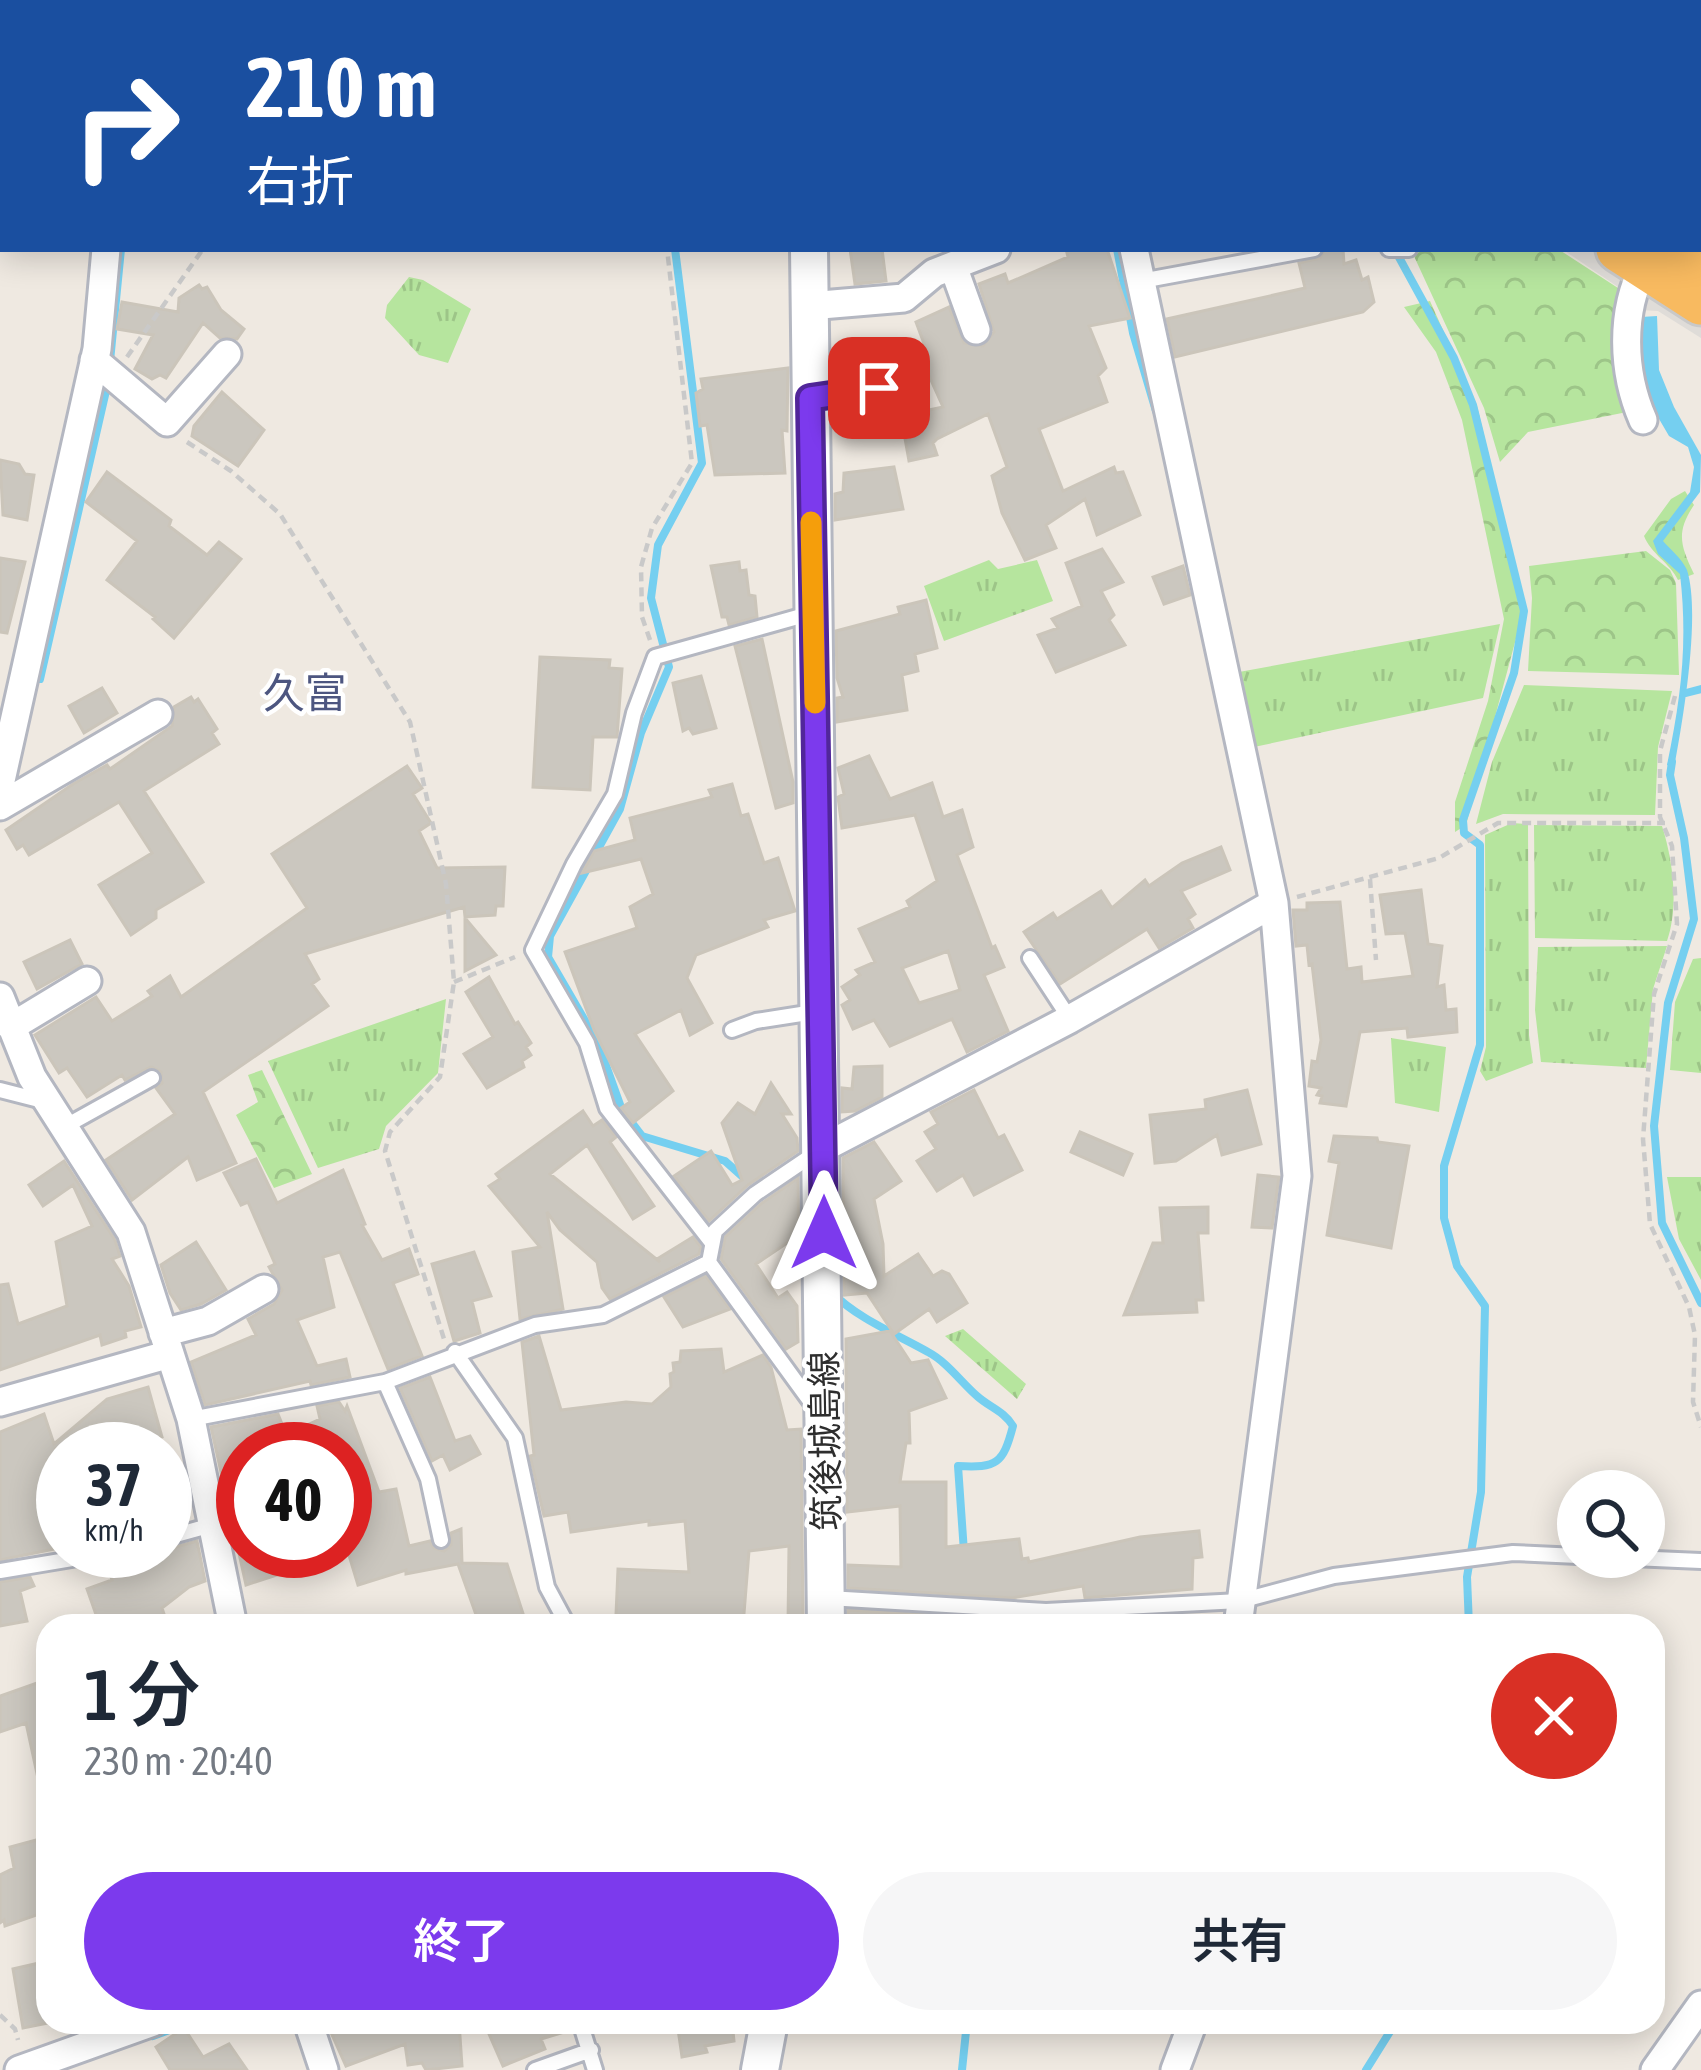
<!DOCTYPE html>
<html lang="ja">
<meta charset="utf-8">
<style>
:root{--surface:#fff;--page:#f6f6f7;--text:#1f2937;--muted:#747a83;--accent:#7c3aed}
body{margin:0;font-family:"Asap Condensed","Noto Sans JP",sans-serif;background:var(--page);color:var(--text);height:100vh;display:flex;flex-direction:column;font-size:45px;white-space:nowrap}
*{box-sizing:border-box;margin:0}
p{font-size:39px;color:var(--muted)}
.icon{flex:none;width:66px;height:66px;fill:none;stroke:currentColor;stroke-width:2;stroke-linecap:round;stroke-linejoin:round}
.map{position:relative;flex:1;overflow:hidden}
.details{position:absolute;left:36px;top:1614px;width:1629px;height:420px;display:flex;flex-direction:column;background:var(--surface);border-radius:36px;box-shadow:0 6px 30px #0003}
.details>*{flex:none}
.banner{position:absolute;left:0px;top:0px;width:1701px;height:252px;box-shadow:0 6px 30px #0003;background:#1a4fa0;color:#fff;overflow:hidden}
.buttons{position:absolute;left:1557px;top:1470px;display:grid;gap:24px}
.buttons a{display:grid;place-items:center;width:108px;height:108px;border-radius:50%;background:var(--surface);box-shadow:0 6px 30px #0003;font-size:60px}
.speed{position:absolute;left:36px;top:1422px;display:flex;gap:24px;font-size:60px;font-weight:700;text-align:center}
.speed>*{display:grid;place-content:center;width:156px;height:156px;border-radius:50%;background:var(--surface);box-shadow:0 6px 30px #0003;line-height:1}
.speed small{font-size:30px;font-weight:400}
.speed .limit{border:18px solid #d22;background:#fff;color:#111}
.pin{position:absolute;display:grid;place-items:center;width:102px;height:102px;color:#fff;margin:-51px;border-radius:24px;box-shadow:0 6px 18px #0006}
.me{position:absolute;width:132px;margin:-66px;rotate:0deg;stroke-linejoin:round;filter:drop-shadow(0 0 9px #0008)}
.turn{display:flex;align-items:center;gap:42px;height:252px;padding:0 48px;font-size:54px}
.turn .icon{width:156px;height:156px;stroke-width:2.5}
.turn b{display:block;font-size:84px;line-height:102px}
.round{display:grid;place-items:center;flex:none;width:126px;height:126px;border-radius:63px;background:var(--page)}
.summary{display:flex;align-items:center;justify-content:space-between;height:204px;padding:0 48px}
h1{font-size:72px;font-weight:600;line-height:90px}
.button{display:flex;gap:24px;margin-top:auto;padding:24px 48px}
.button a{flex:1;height:138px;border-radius:72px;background:var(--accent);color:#fff;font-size:48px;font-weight:600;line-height:138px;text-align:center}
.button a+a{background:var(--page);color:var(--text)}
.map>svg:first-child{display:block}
.grass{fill:url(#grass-tufts)}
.forest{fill:url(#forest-crowns)}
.plaza{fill:#dfdcd8}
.water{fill:#75cff0}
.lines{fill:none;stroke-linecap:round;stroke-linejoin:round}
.stream{stroke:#75cff0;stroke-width:8}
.building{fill:#cbc7bf;stroke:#cbc5ba;stroke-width:3;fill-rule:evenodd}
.service-casing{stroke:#b4b7c1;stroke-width:20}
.minor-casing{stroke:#b4b7c1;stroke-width:33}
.tertiary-casing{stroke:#b4b7c1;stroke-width:42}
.trunk-casing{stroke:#c9c9c9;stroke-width:51}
.path{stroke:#c9c9c9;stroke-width:4.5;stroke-dasharray:9 6;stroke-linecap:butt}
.service{stroke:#fff;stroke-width:14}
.minor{stroke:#fff;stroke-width:27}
.tertiary{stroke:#fff;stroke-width:36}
.trunk{stroke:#f8ba60;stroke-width:45}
.route-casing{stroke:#51269a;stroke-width:30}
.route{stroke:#7c3aed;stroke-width:21}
.slow{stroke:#f59e0b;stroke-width:21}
.labels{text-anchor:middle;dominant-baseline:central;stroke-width:9;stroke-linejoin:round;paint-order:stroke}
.street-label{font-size:36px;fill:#2e2e2e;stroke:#fff}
.quarter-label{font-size:42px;fill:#4d5680;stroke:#fff}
</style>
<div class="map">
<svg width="1701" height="2070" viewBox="0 0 1701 2070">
<defs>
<pattern id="grass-tufts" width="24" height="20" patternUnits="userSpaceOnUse" patternTransform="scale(3)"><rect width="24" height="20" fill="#b6e59e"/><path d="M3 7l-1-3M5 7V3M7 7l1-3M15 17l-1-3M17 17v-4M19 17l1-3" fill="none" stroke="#9dc588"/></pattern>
<pattern id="forest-crowns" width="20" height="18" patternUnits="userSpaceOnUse" patternTransform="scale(3)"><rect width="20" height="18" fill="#b6e59e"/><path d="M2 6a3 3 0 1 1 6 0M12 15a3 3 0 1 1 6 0" fill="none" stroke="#9dc588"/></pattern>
</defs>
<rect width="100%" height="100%" fill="#efe9e1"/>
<path class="grass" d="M409,277L423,280L471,309L448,363L419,355L385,318L387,305Z
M989,560L998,569L1037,560L1053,601L944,641L924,586Z
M1500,624L1483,698L1254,747L1239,672Z
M1524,685L1672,691L1658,747L1655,815L1503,814L1476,824L1492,762Z
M1512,823L1528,824L1529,1035L1533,1063L1486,1081L1480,1071L1486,1047L1485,835Z
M1534,825L1662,826C1673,860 1679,907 1667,941L1535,938Z
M1667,946L1653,989L1646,1068L1541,1062L1535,1010L1538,947Z
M1701,958V1073L1670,1070L1675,1002L1693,959Z
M446,999L438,1073L386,1126L379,1149L318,1168L268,1061Z
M1391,1038L1446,1047L1439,1112L1395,1103Z
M1667,1177H1701V1280L1679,1239Z
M963,1329L1026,1384L1017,1399L945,1336Z
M879,2022H959L958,2034L879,2026Z"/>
<path class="forest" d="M1425,249H1558L1618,288L1617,347L1627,412L1528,432L1500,462L1484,408L1413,254Z
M1430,301L1477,406L1525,605L1466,825L1455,832V802L1488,701L1504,619L1462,420L1436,352L1404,307Z
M1685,491L1694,505C1676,532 1680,545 1694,574L1678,580C1670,563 1651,554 1644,536L1671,499Z
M1646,551L1670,570L1676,583L1679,675L1528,671L1532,598L1529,566Z
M262,1070L312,1174L274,1188L236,1115L258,1102L248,1075Z"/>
<path class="plaza" d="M1562,249H1603L1630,268L1624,291Z
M1641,287L1701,311V338L1658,311L1638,310Z"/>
<path class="water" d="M1657,316L1659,370L1674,407L1701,455L1700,492L1663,541C1671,550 1682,559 1687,570C1701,614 1683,720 1674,768L1667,765C1681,697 1688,644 1680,574L1658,554L1653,541L1690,492L1694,467L1688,447L1669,436L1648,400L1641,365V317Z"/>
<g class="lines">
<path class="stream" d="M565,0L568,3
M146,3V0
M675,249L702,463L658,545L651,598L669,667L641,733L620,809L550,936L548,957L598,1043L622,1110L642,1136L725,1161L744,1178
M1117,249L1133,333L1156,411
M1395,250L1454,358L1473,405L1524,611L1514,673L1463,820L1464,833L1480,845V1045L1444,1166V1218L1457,1266L1485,1306L1481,1492L1467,1577L1469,1626
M110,361L121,249
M40,679L108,382
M1686,693L1701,689
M1672,762L1670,775L1684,838L1694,919L1668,1003L1654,1126L1662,1223L1701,1303
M784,1234L807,1265
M834,1294C855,1317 900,1336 928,1352C947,1362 961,1382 977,1396C989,1407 1004,1411 1013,1426C1003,1464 997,1468 958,1466L964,1552
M976,1589L977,1626
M153,2036L191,2022
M962,2070L967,2022
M1366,2070L1396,2022"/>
</g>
<path class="building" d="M850,249H882L886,281L855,284Z
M1066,249H1107L1130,318L1089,326L1106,368L1098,376L1107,402L1039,429L1063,491L1114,467L1116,473L1123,472L1140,515L1097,535L1085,499L1046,525L1056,548L1025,560L1002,513L992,476L1007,467L988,414L937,439L933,443L937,455L909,461L901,416L943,407L922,360L929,357L916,322L949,307L964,343L983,346L994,332L979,284L1005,274L1008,283L1068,257Z
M1325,249H1343L1344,264L1356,260L1362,280L1368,277L1374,302L1363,312L1175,357L1167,319L1305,288L1299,263L1320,258Z
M199,285L202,289L207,287L221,310L244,329L237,339L220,338L203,323L166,378L160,375L152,379L135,369L153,335L117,329L122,302L178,312L179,298Z
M788,368L787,431L782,430L785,473L715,475L707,425L700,426L696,393L703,389L701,379Z
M222,392L264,430L238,466L192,436L194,426Z
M0,460L19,464L25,474L34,475L27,520L3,515Z
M894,467L903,509L835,520V494L843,492L844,473Z
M107,472L171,520L169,526L207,555L219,542L241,559L174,638L153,619L155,617L107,580L137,541L86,502Z
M1102,549L1123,582L1101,591L1114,615L1109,620L1125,645L1056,672L1038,635L1058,628L1052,619L1082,606L1066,563Z
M0,558L25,562L7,633L0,632Z
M739,562L740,571L746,570L749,595L755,596L757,617L729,625L727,617H722L711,566Z
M1183,566L1190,595L1164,604L1153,577Z
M926,600L937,648L915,654L918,671L902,675L907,710L837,722V698L843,697L837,678L836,631L900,614L898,607Z
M762,639L793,782V803L776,808L735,646Z
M540,657L610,660L609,668L622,669L617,737H593L590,790L533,787Z
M701,676L716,728L693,734L689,728L683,731L673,683Z
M102,688L117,713L84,733L69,706Z
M191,697L194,702L198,699L217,729L212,733L219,744L144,791L203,882L156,910V918L131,935L99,885L152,853L119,802L29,855L23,845L17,849L6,830L73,784L107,765L110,769L172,726L174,707Z
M869,756L890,799L932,783L943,817L962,810L973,847L957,855L992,948L995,946L1004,967L984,975L1008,1031L967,1052L952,1019L890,1046L874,1020L853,1029L842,1005L850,1000L842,987L860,975L856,970L875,962L859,929L910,907L907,901L937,881L915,815L842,828L838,797L844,794L838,768ZM948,951L960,990L919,1003L902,968Z
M407,766L422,788L413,794L431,823L419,831L437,868L505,867L503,906H496L495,915L465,917L464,907L305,954L319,979L312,984L328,1006L203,1092L236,1163L197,1180L188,1157L132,1200L106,1160L175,1114L156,1088L162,1083L161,1072L151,1067L125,1080L122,1075L87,1097L67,1068L59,1073L35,1035L96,997L112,1021L152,996L148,991L170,976L181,997L307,908L272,854Z
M732,784L741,816L748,814L764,863L778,858L795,911L764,920L768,927L696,955L687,978L712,1023L690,1035L681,1010L635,1034L673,1091L633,1123L621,1108L630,1102L594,1030L565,952L637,928L630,907L653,894L641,859L582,873L594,851L635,840L630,818L712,797L709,790Z
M1221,847L1230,870L1181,891L1195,914L1188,919L1193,928L1159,948L1147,929L1060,984L1024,932L1053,913L1057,919L1101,891L1112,908L1145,880L1149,886L1182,863Z
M1421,890L1428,944L1442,946L1437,987L1444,985L1446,1010L1456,1009L1457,1032L1408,1037L1407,1028L1360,1032L1346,1106L1320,1103L1322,1096L1317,1095L1321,1088L1309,1086L1312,1061L1317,1062L1321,1040L1312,964L1309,965L1307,945L1296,946L1293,910H1307V903L1340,902L1347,969L1361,967L1362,982L1413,976L1405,933L1386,934L1380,895Z
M465,918L496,955L465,971Z
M70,940L82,964L37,989L24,962Z
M489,977L515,1024L518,1022L531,1043L526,1047L531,1055L522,1061L524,1067L487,1088L464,1054L493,1037L466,992Z
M882,1066V1097L855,1111L842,1112V1088L852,1089L854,1067Z
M771,1083L791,1114H782L797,1138L798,1151L748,1185L709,1221L674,1176L711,1151L732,1185L742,1180L722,1123L738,1103L755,1114Z
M974,1090L998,1138L1004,1135L1022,1170L974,1195L963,1175L937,1191L917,1161L936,1149L925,1132L938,1124L931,1112Z
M1247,1090L1261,1144L1222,1155L1217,1135L1176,1161L1155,1163L1150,1115L1206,1109L1205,1100Z
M583,1111L593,1126L602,1120L616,1137L610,1142L654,1206L633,1219L587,1145L550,1174L660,1262L657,1259L693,1237L701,1247L699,1254L610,1299L602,1288L597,1262L560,1230L547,1212L563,1309L520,1319L513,1252L540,1247L489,1186L500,1179L496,1174Z
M1080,1132L1132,1154L1123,1175L1071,1152Z
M1334,1136L1377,1138L1378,1142L1409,1146L1391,1248L1327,1235L1339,1163L1329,1161Z
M874,1142L901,1181L874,1199L883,1244L884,1276L918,1254L933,1276L942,1271L949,1274L967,1303L937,1322L929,1309L894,1334L867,1293L844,1295L843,1158Z
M256,1159L277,1203L343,1170L365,1224L362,1225L382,1260L409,1249L418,1274L393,1283L422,1356L388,1369L340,1252L323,1257L334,1307L297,1320L317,1366L346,1359L350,1377L311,1385L310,1381L205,1405L191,1362L256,1335L248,1319L274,1304L282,1290L269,1267L275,1264L248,1202L241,1205L224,1173Z
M64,1161L115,1240L120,1256L112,1259L129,1286L141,1327L125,1331L126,1337L102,1345L100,1335L0,1370V1285L8,1284L18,1324L67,1306L56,1242L92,1226L73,1185L43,1206L29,1185Z
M1258,1175L1279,1177L1272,1228L1252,1227Z
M798,1178L799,1249L793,1239L756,1264L778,1298L787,1292L797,1306L798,1342L786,1349L721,1259L725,1237L762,1203Z
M1208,1207V1233H1198L1203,1300H1196L1197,1312L1124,1315L1153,1243H1163L1160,1208Z
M196,1242L226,1290L201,1304L181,1310L170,1293L161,1265Z
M474,1252L491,1296L472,1301L480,1333L454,1341L432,1264Z
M706,1276L730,1309L683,1327L664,1297Z
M890,1331L911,1363L928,1360L946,1398L909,1411L910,1443H906L900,1482H946V1547L1019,1539L1022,1559L1028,1558L1029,1562L1140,1537L1199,1531L1202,1557L1193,1558L1192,1589L1085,1598L1083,1586L1012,1598L848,1588V1565L901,1567L900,1506L847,1512L846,1339Z
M539,1336L561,1410L626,1402L652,1404L671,1387L670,1374L674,1372L673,1363L680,1362L681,1351L721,1349L724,1372L763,1355L771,1367L787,1430L801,1429L803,1625H788L789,1546L749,1551L743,1626H652L657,1620L616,1615L618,1569L689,1572L685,1521L649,1525V1521L571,1532L568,1512L544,1516L530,1456L534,1455L522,1342Z
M430,1377L455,1441L470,1436L480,1454L450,1470L443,1455L432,1461L400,1388Z
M148,1387L162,1437L122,1449H56L58,1457L47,1461L63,1521V1529L56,1534L59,1548L0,1560V1432L44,1414L54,1444L107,1399Z
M339,1402L345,1411L347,1406L379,1492L396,1489L409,1546L430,1541L434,1548L444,1551L451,1545V1533L461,1529L462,1563L507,1564L527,1626H480L458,1564L406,1574V1570L358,1585L345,1542L350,1539L345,1527V1449H296L290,1433L320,1419L317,1406Z
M278,1414L286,1434L255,1442L256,1449H243V1551H280L286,1572L246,1585L211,1427Z
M197,1541L205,1581L189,1587L162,1608L168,1626H100L87,1589L112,1580L107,1566Z
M30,1577L34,1586L20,1591L27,1621L0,1626V1582Z
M848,1610L962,1617V1626H909L869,1621V1626H848Z
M48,1679V1782L39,1783L26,1723L0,1732V1696Z
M36,1840L40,1849L48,1847V1911L5,1926L4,1920L0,1923V1875L14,1868L10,1847Z
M48,1961V2023L23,2028L13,1969Z
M344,2022H459L462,2066L426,2070L422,2063L408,2065L405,2044L346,2066L329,2028Z
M505,2022H569L571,2030L541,2039L545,2049L503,2066L489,2034Z
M677,2022H732L734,2041L705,2046L707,2052L682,2057Z
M184,2028L203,2057L229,2044L247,2070H170L156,2047Z"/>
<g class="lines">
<defs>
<path id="service" d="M1389,249H1409
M1141,281L1314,249
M1030,958L1070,1019
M732,1030L756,1021L814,1012
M0,1090L43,1101
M64,1127L152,1078
M814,1154L755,1194L715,1231L709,1262L815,1408
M712,1243L607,1108L587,1043L533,950L574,864L615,794L634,713L655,657L812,613
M455,1352L515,1438L547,1587L568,1626
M385,1382L428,1479L441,1540
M191,1419L385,1382L535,1325L603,1315L709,1262
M165,1538L212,1525
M1609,1557L1701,1561
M0,1571L120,1551
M828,1598L1046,1611L1240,1601L1334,1576L1513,1553L1578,1556
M580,2022L595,2070
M535,2070L591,2050"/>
<path id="minor" d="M1080,0L1081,3
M129,3V0
M1029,3L1046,0
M1134,249L1274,903L1297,1176L1238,1626
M953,266L976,330
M809,306L904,298L934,273L996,249
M94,360L167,422L227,354
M810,399L879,388
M1643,420C1622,372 1620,312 1644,266
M0,785L97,349L106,249
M0,806L158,714
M0,997L32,1077L131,1232L191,1419L233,1626
M11,1027L87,981
M823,1148L1070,1019L1274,903
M163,1333L208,1321L264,1289
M0,1402L170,1354
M308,2022L324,2070
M19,2070L153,2022
M1175,2070L1193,2022
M1655,2070L1701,2005"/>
<path id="tertiary" d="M804,0V3
M809,249L826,1626
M760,2070L769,2022"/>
<path id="trunk" d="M1287,0L1290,3
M1336,0L1339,3
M1619,249L1701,302
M1679,249L1701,263"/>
</defs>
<use href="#service" class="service-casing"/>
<use href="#minor" class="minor-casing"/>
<use href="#tertiary" class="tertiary-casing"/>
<use href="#trunk" class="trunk-casing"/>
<path class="path" d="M554,0L557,3
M1528,0L1529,3
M451,3L455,0
M1698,114H1701
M127,357L203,249
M187,442L231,471L280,514L410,722L446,884L454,982L440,1077L390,1132L385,1151L444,1339
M650,640L642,617L641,567L652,528L692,463L667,249
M1675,696L1660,751V817L1672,846L1677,924L1654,994L1643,1139L1650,1224L1689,1307L1695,1335L1693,1402L1701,1427
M1370,879L1376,960
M1297,897L1439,858L1498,823H1665
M454,982L515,957
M0,2015L15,2029L18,2040"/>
<use href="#service" class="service"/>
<use href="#minor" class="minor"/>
<use href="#tertiary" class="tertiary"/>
<use href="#trunk" class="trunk"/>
</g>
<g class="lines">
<defs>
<path id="route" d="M824,1233L810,398L879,388"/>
</defs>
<use href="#route" class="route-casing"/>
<use href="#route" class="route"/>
<path class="slow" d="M811,522L815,703"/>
</g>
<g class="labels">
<g class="street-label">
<text transform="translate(825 1441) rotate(-91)">筑後城島線</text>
</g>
<g class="quarter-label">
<text x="305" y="693">久富</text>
</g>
</g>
</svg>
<div class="buttons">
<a><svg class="icon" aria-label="search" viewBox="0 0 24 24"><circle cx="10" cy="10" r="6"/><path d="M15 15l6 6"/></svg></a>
</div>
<div class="speed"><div>37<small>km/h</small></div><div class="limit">40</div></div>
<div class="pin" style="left:879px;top:388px;background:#d93025"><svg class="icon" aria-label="arrive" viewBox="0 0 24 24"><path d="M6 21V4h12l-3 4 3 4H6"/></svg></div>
<svg class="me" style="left:824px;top:1233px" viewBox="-20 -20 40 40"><path d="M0-17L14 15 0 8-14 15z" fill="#7c3aed" stroke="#fff" stroke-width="4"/></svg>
<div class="banner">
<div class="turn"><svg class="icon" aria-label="right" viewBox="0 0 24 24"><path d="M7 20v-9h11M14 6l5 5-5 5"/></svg><div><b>210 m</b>右折</div></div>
</div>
<section class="details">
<div class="summary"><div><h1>1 分</h1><p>230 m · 20:40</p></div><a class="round" style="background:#d93025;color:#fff"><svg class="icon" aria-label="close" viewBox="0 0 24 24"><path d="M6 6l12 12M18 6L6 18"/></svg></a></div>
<div class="button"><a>終了</a><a>共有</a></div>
</section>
</div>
